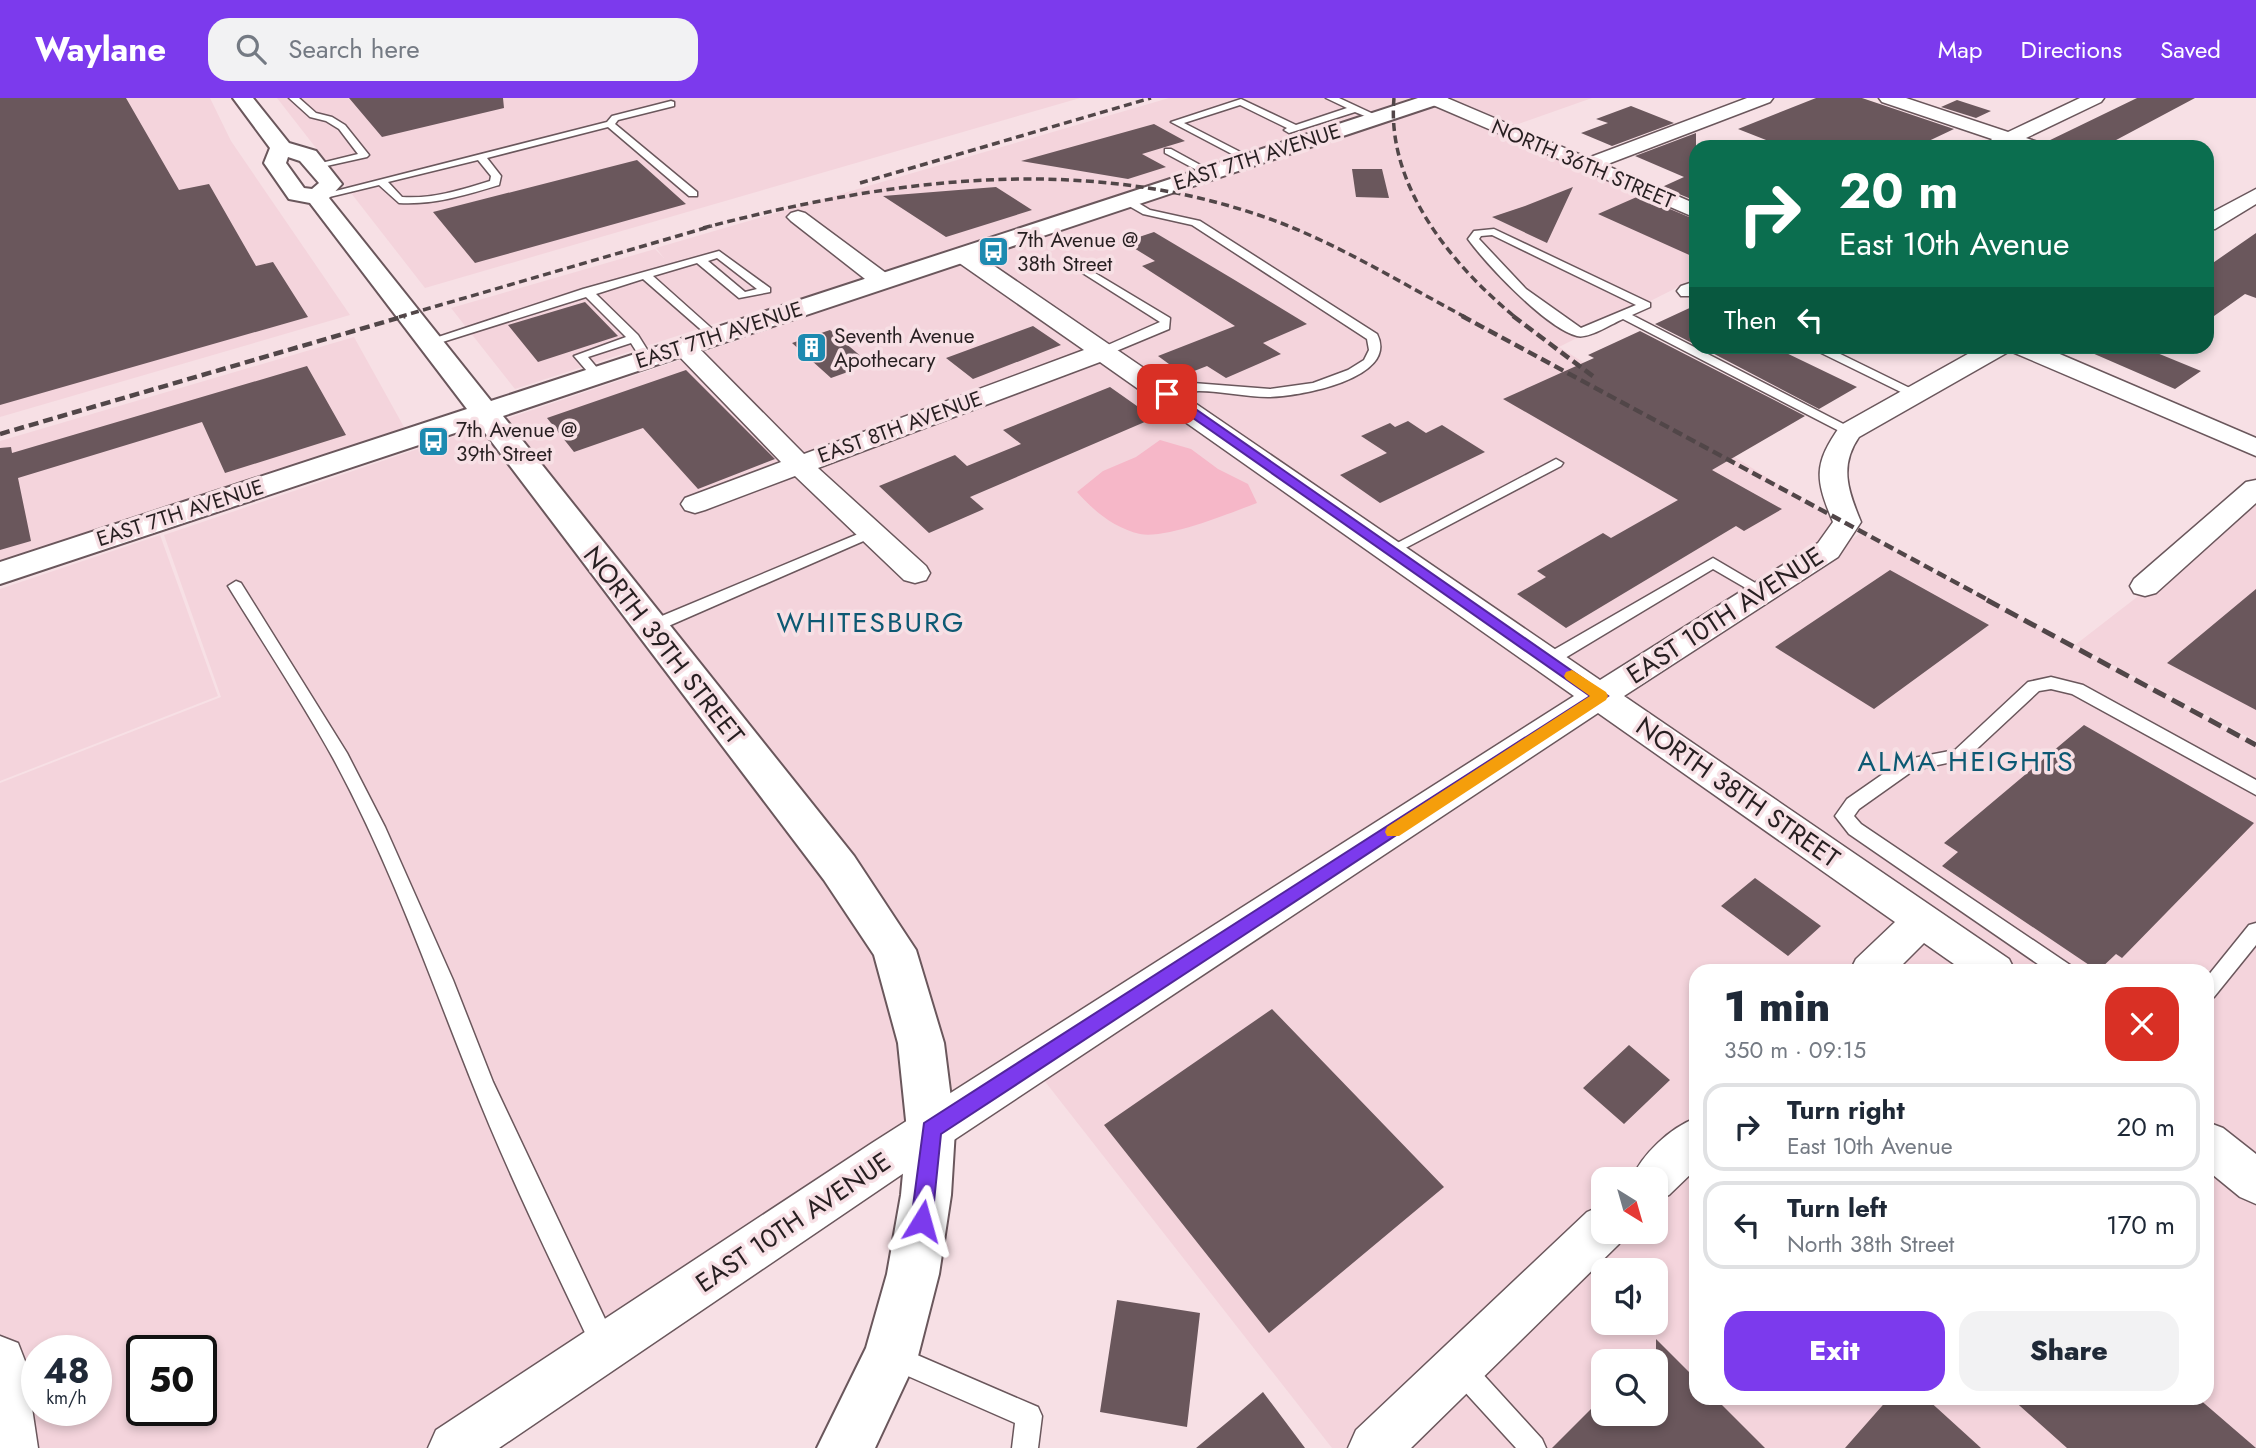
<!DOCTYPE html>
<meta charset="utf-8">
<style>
:root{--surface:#fff;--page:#f2f2f3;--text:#1f2937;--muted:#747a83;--line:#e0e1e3;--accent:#7c3aed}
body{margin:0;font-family:Jost,sans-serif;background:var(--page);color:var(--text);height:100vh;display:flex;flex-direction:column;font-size:26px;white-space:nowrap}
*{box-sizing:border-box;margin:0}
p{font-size:23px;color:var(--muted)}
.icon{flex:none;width:38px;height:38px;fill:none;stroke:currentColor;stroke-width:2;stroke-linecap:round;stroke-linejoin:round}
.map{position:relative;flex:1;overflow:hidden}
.side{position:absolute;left:1689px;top:866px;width:525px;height:441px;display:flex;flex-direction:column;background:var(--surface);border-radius:21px;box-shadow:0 4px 10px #0003}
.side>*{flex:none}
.guide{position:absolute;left:1689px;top:42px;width:525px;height:214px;border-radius:21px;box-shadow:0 4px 10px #0003;background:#0b6e4f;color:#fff;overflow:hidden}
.needle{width:46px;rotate:143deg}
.controls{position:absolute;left:1591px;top:1069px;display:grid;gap:14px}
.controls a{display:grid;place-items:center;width:77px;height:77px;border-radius:14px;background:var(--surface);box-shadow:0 4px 10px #0003;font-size:35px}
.speed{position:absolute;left:21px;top:1237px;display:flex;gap:14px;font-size:35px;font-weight:700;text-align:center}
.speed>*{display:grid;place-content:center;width:91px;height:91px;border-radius:50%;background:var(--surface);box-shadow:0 4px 10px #0003;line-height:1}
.speed small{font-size:18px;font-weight:400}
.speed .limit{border:4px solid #111;border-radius:10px;background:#fff;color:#111}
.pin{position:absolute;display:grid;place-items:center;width:60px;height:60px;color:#fff;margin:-30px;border-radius:14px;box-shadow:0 4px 10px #0006}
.me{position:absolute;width:77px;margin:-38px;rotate:8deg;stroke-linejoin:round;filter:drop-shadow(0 0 5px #0008)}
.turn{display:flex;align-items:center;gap:24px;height:147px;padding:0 35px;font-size:32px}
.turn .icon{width:91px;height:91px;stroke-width:2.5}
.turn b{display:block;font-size:49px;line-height:60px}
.then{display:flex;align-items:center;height:66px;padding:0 35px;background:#0003;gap:14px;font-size:26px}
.round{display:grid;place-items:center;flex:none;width:74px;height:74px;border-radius:21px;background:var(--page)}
.overview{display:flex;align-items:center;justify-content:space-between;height:119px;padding:0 35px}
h1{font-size:42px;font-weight:800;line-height:52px}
.button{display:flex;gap:14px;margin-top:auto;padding:14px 35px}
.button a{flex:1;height:80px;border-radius:21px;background:var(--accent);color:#fff;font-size:28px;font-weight:800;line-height:80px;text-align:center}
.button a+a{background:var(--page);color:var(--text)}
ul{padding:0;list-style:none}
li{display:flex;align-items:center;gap:21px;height:88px;margin:0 14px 10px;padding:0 21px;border:4px solid var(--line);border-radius:21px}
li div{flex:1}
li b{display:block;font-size:26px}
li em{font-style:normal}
header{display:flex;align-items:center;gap:42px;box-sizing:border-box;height:98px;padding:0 35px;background:var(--accent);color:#fff}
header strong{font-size:33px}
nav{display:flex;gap:38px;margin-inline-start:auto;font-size:24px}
.search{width:490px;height:63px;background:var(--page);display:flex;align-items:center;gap:18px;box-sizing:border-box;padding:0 24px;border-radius:21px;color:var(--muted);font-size:26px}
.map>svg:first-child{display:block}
.built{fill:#f4d4dc;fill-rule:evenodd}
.green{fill:#f6b7c8}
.building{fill:#6a575c}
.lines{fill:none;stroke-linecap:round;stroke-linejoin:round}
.lane-casing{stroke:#6a575c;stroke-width:3}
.street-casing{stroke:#6a575c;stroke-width:3}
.secondary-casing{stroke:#6a575c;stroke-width:4}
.lane{fill:#fff;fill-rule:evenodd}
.street{fill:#fff;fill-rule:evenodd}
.secondary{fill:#fff;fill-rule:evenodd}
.rail-far2{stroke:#514648;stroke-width:3.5;stroke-dasharray:8 4.5;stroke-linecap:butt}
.rail-far1{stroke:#514648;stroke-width:4.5;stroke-dasharray:10 5;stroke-linecap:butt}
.rail{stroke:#514648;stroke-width:5;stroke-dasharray:14 7;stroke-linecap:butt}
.route{fill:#7c3aed;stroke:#51269a;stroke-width:2}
.slow{fill:#f59e0b}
.labels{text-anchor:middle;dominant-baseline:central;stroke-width:7;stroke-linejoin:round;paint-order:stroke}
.far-street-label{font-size:21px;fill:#271f21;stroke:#f7e0e5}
.far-poi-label{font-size:21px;fill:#271f21;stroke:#f7e0e5;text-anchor:start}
.street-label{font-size:26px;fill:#271f21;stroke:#f7e0e5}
.neighbourhood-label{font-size:28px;letter-spacing:2px;fill:#0d5973;stroke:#f7e0e5}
</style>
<header>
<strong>Waylane</strong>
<div class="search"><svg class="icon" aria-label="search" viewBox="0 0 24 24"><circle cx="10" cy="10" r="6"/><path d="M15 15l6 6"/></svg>Search here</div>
<nav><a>Map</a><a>Directions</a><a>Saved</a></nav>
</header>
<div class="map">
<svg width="2256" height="1350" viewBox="0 0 2256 1350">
<rect width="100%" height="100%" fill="#f7e0e5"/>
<path class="built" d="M0,0H210L231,43L350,217L0,319Z
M277,0H1080L425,190Z
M1169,0H1592L1510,29L1459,7L1443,12L1696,120V180L1559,249L1846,429L445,1350H0V685L221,599L164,437L748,239L729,221L515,291L451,210L655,151L664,160L656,150ZM37,1253H96V1312H37ZM142,1253H201V1312H142Z
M354,239L409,338L0,473V343Z
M2256,407V643L2075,547Z
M1861,435L2256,647V1350H1332L1036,972ZM1696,873H2207V1300H1696ZM1603,1082H1656V1134H1603ZM1603,1172H1656V1225H1603ZM1603,1264H1656V1316H1603Z
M160,437L218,598L0,683V491Z"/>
<path class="green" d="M1160,342L1191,351L1218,371L1248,386L1257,405C1230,415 1168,441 1140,436C1114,430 1094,413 1077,394L1103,373L1136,359Z"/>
<path class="building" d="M0,0H126L179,92L209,86L256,168L273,164L308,219L0,307Z
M349,0H503L504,10L382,39Z
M1816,0H1862L1954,31L1916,49H1784L1738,31Z
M2137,0H2195L2103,49H2047L2044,45Z
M1957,2L1991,13L1976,20L1941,9Z
M1631,8L1674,25L1612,48L1581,35L1608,25L1596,21Z
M1154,26L1185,43L1142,56L1166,69L1128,81L1021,63Z
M1696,35V103L1662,89L1684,79L1635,58Z
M637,62L686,106L475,165L433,114Z
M1352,71H1382L1389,100L1356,99Z
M996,89L1032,112L946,139L883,98Z
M1573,89L1547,145L1492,119L1525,108Z
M1639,98L1696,122V160L1598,116Z
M1154,134L1233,181L1307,226L1263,245L1281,256L1226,280L1207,268L1184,277L1158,258L1235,228L1142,168L1155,163L1124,144Z
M2256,135V200L2245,196L2207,223V169Z
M585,204L618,238L538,264L508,227Z
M1696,207V247L1655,226Z
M1033,228L1061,247L973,281L946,260Z
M830,232L870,266L831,280L792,245Z
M1640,233L1805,318L1712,372L1782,411L1744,433L1736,428L1566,530L1517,496L1546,479L1537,473L1603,435L1611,440L1678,402L1503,301L1594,260L1588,257Z
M1699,248H1772L1857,289L1819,311Z
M2076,248H2140L2201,273L2175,291Z
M307,268L346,337L225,375L202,324L18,380L31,443L0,452V350L11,349L12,355Z
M686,272L775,361L698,391L643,330L574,354L547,320Z
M1110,289L1154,320L970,399L984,411L929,435L879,388L955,357L967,368L1021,346L1003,332Z
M1408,323L1426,335L1442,327L1485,354L1380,405L1340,377L1387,355L1361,338L1390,325L1395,329Z
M1890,472L1989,527L1874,611L1775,549Z
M2256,491V612L2167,565Z
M2084,627L2254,725L2122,860L2116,856L2098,873L1942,768L1958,754L1944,745Z
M1755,780L1821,828L1788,858L1721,808Z
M1272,911L1444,1089L1269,1235L1104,1027Z
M1629,947L1670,982L1624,1026L1583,990Z
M1117,1202L1200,1215L1187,1329L1100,1314Z
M1656,1241L1696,1281V1300H1715L1765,1350H1552L1603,1299V1316H1656Z
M1263,1294L1305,1350H1196L1236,1317Z
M1889,1300H1926L1981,1350H1845Z
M2011,1300H2198L2256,1350H2067Z"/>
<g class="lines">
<defs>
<path id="lane" d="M289,0H299L316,15L332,19L345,27L369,57L367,59L313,71V67L358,56L339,31L326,23L310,19Z
M1326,0H1339L1382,20L1377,23L1355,14L1289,35L1284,32L1287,30L1240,7L1184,25L1252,60V64L1249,65L1171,24L1241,1L1296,27L1347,10Z
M671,3L674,4V8L618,22L615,26L697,94V98H689L608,29L487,60L501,78L499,87C466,97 434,107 399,105L379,87L317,102L312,99L607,24L612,18ZM478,62L491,78L490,83C461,92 433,101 402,99L388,84Z
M1165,51H1171L1215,75L1206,77L1165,55Z
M1122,100H1130L1150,112L1200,123L1377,236C1400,281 1297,299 1268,299C1245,299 1222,293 1199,293C1186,293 1174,301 1162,299V293L1193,285L1270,291L1313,285L1348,272L1364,262L1369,252L1367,241L1192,127L1143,116L1122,104Z
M1494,131L1650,205V209L1632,217L1857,333L1855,336H1845L1623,221C1611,226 1589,241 1577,238C1546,230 1487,167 1468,141L1474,133ZM1492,137L1636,207L1581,230L1526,191L1479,141L1481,138Z
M719,153L770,190V194L739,200L697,165L653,178L718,236L720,239L714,243L643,181L596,196L638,237L653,261L651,264H643L631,245L588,259L603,277L601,280H593L574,258L626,239L586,199L433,247L423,244L583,191ZM717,160L757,191L745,194L708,163Z
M1085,169L1170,220L1169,231L1109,256H1101V250L1160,224L1081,174L1079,172Z
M1807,248H1824L1922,296L1916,300L1911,299Z
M1556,361L1563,365L1561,368L1396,455H1386L1384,452Z
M870,431L875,432L877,435L875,438L657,533H645L643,529L645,525Z
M1713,460L1769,493L1766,496H1756L1713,471L1555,566H1543L1541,562L1543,558Z
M236,483L241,485L347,655L385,729L453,882L493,984L614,1240L617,1249L614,1258L605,1261L596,1258C553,1167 508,1076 471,982C428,874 389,763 333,660C301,602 263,545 228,488Z
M2051,579L2083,587L2256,682V697L2072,596L2051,591L2039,593L1966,661L1914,672L1859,711L1854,718L1861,726L2070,867L2073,873H2048L1849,736L1835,718L1847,701L1903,662L1955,652L2028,584Z
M2256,825V847L2214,899L2207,902V879L2249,827Z
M894,1247L1038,1309L1042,1318L1038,1350H1012L1015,1325L885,1268L882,1259L885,1250Z
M1461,1259L1470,1262L1542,1341L1546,1350H1516L1452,1280L1449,1271L1452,1262Z"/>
<path id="street" d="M1423,0H1447L1588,60L1747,0H1773L1770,4L1605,67L1696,106V120L1426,4Z
M1879,0H1906L2008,34L2080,0H2104L2101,4L2026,40L2041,45L2044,49H1989L1987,46L1992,41L1882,4Z
M2256,91V106L2215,131L2207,132V117Z
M798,113L805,115L890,178L893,183L890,188H874L791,123L787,119L791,115Z
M963,150L971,152L1600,582L1818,445L1833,424C1815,381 1813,366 1841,327L1982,248H2041L2256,340V358L2010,253L1859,339C1839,368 1848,393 1861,424L1838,459L1624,598L2009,861L2015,873H1964L1924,845L1896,873H1850L1856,861L1895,824L1598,615L904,1075L499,1350H428L436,1332L872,1045L1574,598L1100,264L818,370L926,468L930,475L926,482L915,485L904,482L795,378L705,412L695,415L685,412L681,406L685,400L781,364L675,254L672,249L675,244L684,242L693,244L804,356L1084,252L955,162L952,157L955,152Z
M1696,183V198H1681L1677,193L1681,188Z
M2256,382V405L2156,495L2145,498L2134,495L2130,488L2134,481L2246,384Z
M1696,1020V1071L1669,1097L1656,1103V1082H1631C1642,1056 1670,1030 1696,1020Z
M2207,1024L2223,1030L2256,1056V1106L2240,1099L2207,1072Z
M1603,1107V1134H1624L1619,1146L1411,1350H1348L1356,1332L1587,1114Z
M0,1238L18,1245L25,1263L38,1350H0Z"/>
<path id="secondary" d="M233,0H253L289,45L316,53L342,86L329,100L491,303L1418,0H1448L1445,4L503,318L854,758L916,852L944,945L955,1032L951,1097L939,1176L918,1258L875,1350H817L866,1250L887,1176L901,1097L907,1032L898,945L874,857L824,782L479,327L0,486V464L467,311L310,105L289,101L264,65L270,50ZM288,59L300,63L319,85L312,91L304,90L286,65Z"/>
</defs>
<use href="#lane" class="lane-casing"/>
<use href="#street" class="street-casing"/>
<use href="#secondary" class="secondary-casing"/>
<use href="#lane" class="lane"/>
<use href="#street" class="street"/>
<use href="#secondary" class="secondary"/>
<path class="rail-far2" d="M1394,0C1386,88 1452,167 1515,219
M860,85L1151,0
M703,130C895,80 1090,53 1281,125C1345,150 1405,187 1465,219
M399,219L712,128"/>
<path class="rail-far1" d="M1462,218L1990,503
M1513,218L1594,279
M0,336L405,218"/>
<path class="rail" d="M1987,502L2256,647"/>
</g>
<path class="route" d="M1163,294H1171L1608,598L941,1036L932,1123L929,1130L922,1133L914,1130L911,1123L924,1025L1590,598L1163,299Z"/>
<path class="slow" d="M1572,572L1606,594L1608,598L1606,602L1399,738H1387L1385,734L1387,729L1590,598L1566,581L1564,578L1566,574Z"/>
<defs>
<symbol id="bus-square" viewBox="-11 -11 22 22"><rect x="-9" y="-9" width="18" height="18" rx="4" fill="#1d8ab0" stroke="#f7e0e5"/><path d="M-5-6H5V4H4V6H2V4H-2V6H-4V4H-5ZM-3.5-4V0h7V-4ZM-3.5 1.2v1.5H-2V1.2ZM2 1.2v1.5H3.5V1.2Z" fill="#fff"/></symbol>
<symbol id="building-square" viewBox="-11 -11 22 22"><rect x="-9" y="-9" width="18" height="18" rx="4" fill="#1d8ab0" stroke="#f7e0e5"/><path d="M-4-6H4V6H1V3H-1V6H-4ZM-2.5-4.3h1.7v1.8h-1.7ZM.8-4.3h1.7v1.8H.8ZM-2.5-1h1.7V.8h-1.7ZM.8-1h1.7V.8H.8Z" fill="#fff"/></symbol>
</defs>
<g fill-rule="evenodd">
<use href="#bus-square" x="976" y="136" width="35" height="35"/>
<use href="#building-square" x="794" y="232" width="35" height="35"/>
<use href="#bus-square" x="416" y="326" width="35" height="35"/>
</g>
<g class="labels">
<g class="far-street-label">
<text transform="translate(1257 59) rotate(-18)">EAST 7TH AVENUE</text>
<text transform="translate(1583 66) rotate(23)">NORTH 36TH STREET</text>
<text transform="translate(719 237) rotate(-18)">EAST 7TH AVENUE</text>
<text transform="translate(900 329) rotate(-20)">EAST 8TH AVENUE</text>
<text transform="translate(180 415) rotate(-18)">EAST 7TH AVENUE</text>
</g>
<g class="far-poi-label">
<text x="1017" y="142">7th Avenue @<tspan x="1017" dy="24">38th Street</tspan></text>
<text x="834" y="238">Seventh Avenue<tspan x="834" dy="24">Apothecary</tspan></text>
<text x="456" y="332">7th Avenue @<tspan x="456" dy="24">39th Street</tspan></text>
</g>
<g class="street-label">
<text transform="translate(1725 517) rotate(-33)">EAST 10TH AVENUE</text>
<text transform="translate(664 547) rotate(52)">NORTH 39TH STREET</text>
<text transform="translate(1738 694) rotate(35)">NORTH 38TH STREET</text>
<text transform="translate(793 1124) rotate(-34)">EAST 10TH AVENUE</text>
</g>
<g class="neighbourhood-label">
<text x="871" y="524">WHITESBURG</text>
<text x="1966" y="663">ALMA HEIGHTS</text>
</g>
</g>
</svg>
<div class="controls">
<a><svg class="needle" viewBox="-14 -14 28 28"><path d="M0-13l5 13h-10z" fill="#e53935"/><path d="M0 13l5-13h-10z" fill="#747a83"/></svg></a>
<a><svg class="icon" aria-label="sound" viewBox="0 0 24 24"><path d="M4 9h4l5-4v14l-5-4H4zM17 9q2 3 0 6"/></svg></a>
<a><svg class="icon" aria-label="search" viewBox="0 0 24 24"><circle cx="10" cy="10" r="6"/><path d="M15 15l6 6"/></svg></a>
</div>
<div class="speed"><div>48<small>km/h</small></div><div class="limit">50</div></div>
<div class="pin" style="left:1167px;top:296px;background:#d93025"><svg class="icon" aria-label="arrive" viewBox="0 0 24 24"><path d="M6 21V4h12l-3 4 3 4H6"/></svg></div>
<svg class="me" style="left:922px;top:1123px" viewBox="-20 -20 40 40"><path d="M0-17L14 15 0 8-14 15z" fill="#7c3aed" stroke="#fff" stroke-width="4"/></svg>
<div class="guide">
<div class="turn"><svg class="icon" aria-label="right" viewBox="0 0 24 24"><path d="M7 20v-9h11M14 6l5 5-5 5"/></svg><div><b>20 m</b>East 10th Avenue</div></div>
<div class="then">Then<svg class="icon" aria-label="left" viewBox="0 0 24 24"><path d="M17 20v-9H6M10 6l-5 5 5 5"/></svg></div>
</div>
<section class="side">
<div class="overview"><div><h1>1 min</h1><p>350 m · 09:15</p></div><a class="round" style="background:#d93025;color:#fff"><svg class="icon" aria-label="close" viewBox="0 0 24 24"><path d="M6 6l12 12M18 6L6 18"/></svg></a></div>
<ul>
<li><svg class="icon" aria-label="right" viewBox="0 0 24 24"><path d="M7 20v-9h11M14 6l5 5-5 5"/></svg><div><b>Turn right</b><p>East 10th Avenue</p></div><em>20 m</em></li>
<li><svg class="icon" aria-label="left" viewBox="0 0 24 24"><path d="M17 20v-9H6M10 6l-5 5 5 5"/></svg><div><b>Turn left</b><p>North 38th Street</p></div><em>170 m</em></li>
</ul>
<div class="button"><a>Exit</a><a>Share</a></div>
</section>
</div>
